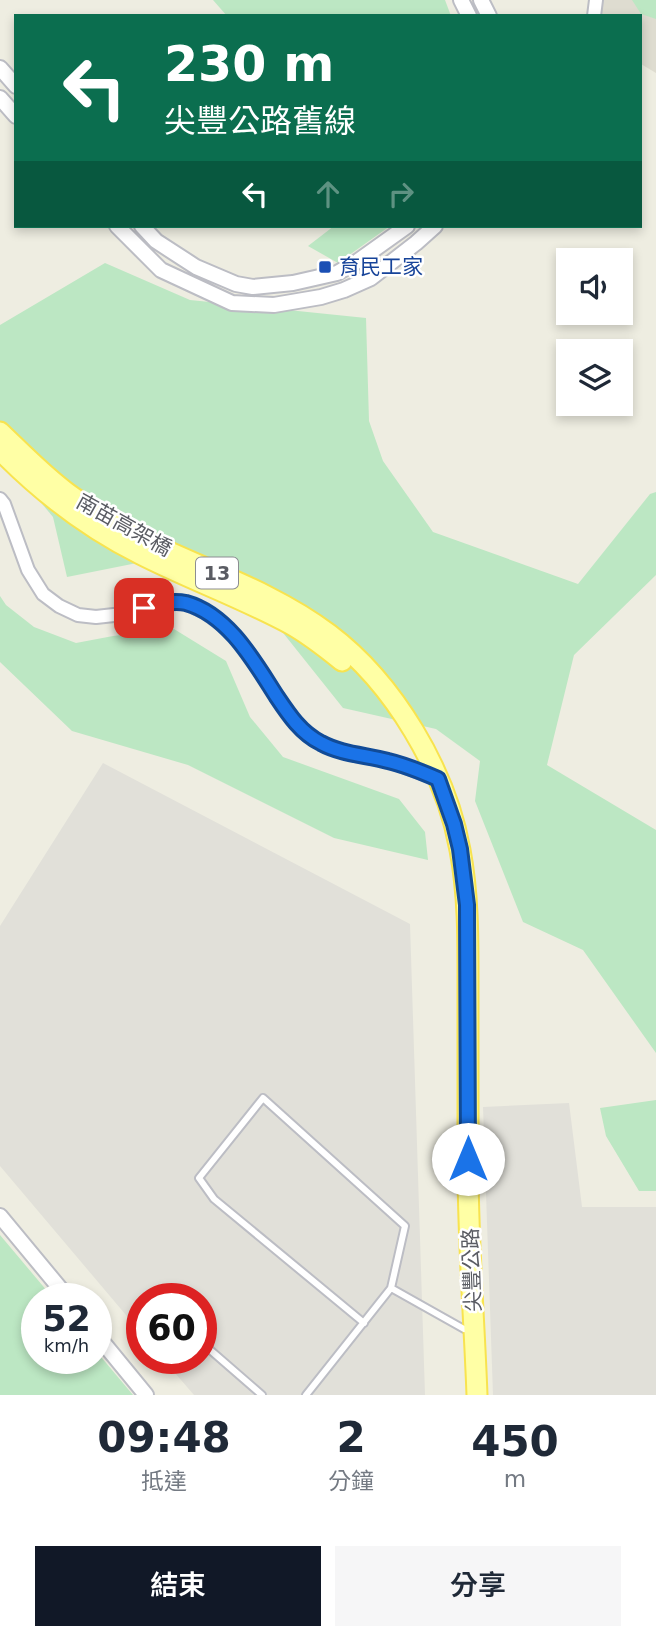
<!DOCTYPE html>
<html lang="zh-TW">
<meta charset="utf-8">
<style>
:root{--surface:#fff;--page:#f6f6f7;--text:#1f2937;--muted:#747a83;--accent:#111827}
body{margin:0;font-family:"DejaVu Sans","Noto Sans TC",sans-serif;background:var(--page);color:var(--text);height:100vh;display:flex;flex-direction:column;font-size:26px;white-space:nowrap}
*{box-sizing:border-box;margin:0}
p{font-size:23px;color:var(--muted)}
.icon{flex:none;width:38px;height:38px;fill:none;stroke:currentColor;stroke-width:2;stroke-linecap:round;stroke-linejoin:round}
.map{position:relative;height:1395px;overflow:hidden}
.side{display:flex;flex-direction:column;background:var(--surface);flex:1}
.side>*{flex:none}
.hud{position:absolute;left:14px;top:14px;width:628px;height:214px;border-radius:0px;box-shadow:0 4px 10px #0003;background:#0b6e4f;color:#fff;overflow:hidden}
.controls{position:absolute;left:556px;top:248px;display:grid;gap:14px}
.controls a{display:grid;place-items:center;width:77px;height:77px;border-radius:0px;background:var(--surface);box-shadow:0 4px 10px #0003;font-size:35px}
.speed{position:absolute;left:21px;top:1283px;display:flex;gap:14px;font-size:35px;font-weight:700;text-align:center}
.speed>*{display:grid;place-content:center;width:91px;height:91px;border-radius:50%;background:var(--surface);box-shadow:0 4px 10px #0003;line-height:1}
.speed small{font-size:18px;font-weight:400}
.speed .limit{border:10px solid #d22;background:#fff;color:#111}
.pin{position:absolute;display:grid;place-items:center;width:60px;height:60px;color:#fff;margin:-30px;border-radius:14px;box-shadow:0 4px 10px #0006}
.me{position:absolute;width:77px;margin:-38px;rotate:0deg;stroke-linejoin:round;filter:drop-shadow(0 0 5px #0008)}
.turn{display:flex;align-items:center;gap:24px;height:147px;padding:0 35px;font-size:32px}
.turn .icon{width:91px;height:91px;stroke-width:2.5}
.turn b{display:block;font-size:49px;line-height:60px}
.lanes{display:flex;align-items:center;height:66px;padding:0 35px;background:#0003;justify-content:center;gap:35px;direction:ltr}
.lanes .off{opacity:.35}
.eta{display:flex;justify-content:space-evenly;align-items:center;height:119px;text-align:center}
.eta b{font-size:42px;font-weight:600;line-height:49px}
.cta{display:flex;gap:14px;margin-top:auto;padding:14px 35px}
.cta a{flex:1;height:80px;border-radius:0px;background:var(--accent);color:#fff;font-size:28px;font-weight:600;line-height:80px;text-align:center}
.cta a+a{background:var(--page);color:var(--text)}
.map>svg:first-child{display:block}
.industrial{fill:#e1e0d9}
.education{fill:#dedcd0}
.green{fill:#bce7c3}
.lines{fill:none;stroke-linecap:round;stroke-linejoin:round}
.service-casing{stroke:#bcbdc4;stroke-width:10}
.minor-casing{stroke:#bcbdc4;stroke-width:16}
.tertiary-casing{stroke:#bcbdc4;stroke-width:18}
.primary-casing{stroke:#f8e34f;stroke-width:23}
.service{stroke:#fff;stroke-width:6}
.minor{stroke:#fff;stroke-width:12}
.tertiary{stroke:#fff;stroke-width:14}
.primary{stroke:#ffffa5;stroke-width:19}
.route-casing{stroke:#114b97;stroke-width:18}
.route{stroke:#1a73e8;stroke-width:12}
.transit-dot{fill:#1a4fb4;stroke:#fff;stroke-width:2.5}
.labels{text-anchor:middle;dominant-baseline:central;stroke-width:5;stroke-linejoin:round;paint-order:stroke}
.shield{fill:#fff;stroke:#8c8d92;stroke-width:2}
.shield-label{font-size:19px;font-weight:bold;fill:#5a5c63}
.transit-label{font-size:21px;fill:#164399;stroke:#fff;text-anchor:start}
.street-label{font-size:21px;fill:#5a5c63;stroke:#fff}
</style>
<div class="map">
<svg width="656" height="1395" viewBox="0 0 656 1395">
<rect width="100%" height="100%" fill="#eeede1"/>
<path class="industrial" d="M103,763L410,924L425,1395H194L162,1358H201V1298H142V1334L0,1166V926Z
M569,1103L582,1207H656V1395H493L483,1107Z"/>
<path class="education" d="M600,0H656V73L641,64L640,16H600Z"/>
<path class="green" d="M213,0H445L451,16H227Z
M632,0H656V19L641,14Z
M334,226H390L338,263L308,246Z
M105,263L190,300L366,318L369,421L383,461L433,532L578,584L650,494L656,492V575L574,655L547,765L656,830V1053L583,950L523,922L475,801L480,761L436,729L343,708L264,609L157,559L67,577L53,517L3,457L0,456V325Z
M0,596L6,605L34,627L76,643L113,636L174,629L226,661L250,717L283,757L399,799L425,832L428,860L334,838L188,765L72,731L0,662Z
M656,1100V1191H639L606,1136L600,1108Z
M0,1235L53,1298H37V1358H96V1351L133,1395H0Z"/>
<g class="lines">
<defs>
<path id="service" d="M364,1323L214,1199L199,1178L263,1098L405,1226L391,1288
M201,1342L262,1395
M306,1395L391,1288L464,1329"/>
<path id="minor" d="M594,16L596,0
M0,499L4,504L28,570L43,594L59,606L78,615L96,617L123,614L165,602L185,603L205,612L228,629L249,653L292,719L304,732L321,743L343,752L389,761L438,779"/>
<path id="tertiary" d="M461,0L469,16
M481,0L489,16
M0,68L16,86
M0,98L16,116
M117,226L161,270L232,303L274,305L321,297L344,290L371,278L416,243L435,226
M142,226L156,241L196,267L236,284L253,287L293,283L337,273L358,261L407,226
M0,1216L68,1298
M96,1334L146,1395"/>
<path id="primary" d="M0,432C22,453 42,474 66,492C79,502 93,510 107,518C117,525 127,532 137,537C202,569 272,591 329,634C394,683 446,771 460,850C469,898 468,946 468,994C468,1046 468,1097 468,1149C467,1231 474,1313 477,1395
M0,450C41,492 88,528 140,554C189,579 242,598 290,624C308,634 326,648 342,661"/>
</defs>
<use href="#service" class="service-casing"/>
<use href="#minor" class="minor-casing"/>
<use href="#tertiary" class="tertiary-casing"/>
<use href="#primary" class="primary-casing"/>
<use href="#service" class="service"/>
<use href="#minor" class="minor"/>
<use href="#tertiary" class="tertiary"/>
<use href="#primary" class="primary"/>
</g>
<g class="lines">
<defs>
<path id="route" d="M144,608C157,604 172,600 186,603C229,615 255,663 277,697C289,715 301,733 321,743C341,754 366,755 388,761C405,765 422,772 438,779L454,824L460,849L467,905L468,1159"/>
</defs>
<use href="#route" class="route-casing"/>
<use href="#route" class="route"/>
</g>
<rect class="transit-dot" x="318" y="260" width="14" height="14" rx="3.5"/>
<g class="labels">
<rect class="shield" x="196" y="557.5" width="42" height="31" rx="5"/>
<g class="shield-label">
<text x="217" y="573">13</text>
</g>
<g class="transit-label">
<text x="339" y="267">育民工家</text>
</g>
<g class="street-label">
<text transform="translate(124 525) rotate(29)">南苗高架橋</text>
<text transform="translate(472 1270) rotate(-92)">尖豐公路</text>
</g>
</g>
</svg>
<div class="controls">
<a><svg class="icon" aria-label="sound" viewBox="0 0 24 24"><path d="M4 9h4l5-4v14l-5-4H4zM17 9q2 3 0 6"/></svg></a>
<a><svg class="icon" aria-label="layers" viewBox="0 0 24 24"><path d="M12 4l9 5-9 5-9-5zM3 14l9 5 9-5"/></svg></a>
</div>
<div class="speed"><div>52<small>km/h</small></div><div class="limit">60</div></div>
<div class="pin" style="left:144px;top:608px;background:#d93025"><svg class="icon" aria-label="arrive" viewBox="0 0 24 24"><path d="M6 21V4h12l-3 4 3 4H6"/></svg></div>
<svg class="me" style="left:468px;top:1159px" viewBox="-20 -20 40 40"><circle r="19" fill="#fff"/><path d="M0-13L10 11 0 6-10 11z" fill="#1a73e8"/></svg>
<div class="hud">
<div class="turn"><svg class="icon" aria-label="left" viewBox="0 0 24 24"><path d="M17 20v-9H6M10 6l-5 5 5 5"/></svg><div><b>230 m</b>尖豐公路舊線</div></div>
<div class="lanes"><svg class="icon" aria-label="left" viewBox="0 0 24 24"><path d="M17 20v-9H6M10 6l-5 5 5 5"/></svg><svg class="icon off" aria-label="ahead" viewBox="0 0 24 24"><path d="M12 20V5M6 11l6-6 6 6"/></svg><svg class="icon off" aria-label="right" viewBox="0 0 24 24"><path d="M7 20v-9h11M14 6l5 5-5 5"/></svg></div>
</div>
</div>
<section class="side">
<div class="eta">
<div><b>09:48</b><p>抵達</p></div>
<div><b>2</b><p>分鐘</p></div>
<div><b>450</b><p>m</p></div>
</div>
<div class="cta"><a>結束</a><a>分享</a></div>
</section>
